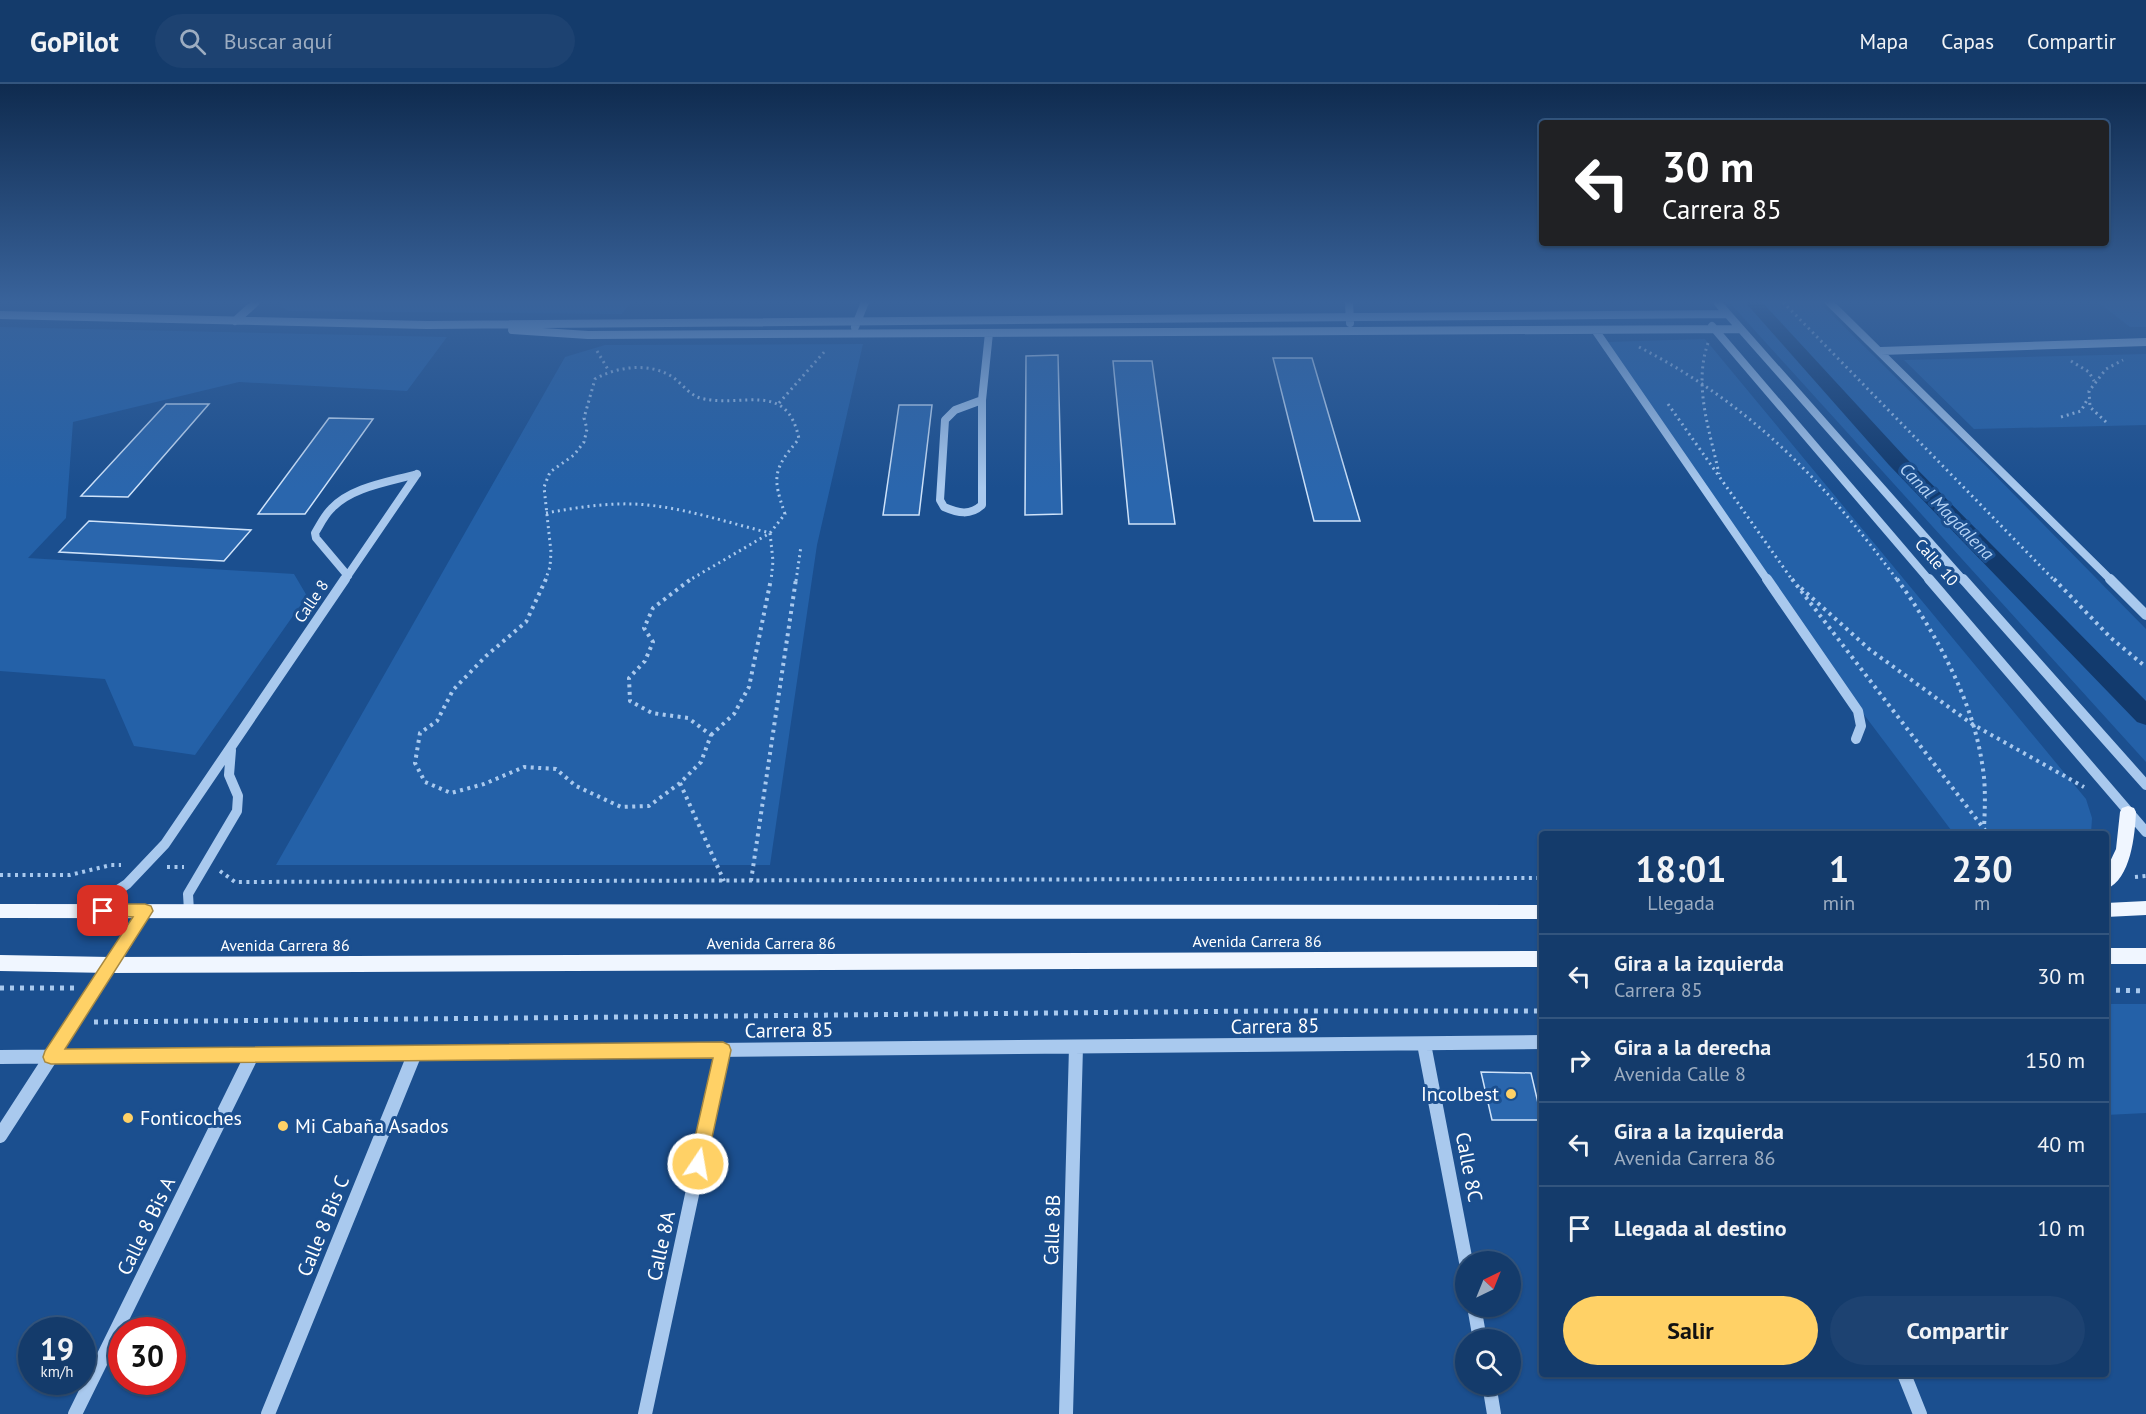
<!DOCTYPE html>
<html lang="es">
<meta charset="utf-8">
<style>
:root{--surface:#143b6b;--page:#1d4271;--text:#f1f3f6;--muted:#9dadc1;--line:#33557e;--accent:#ffd166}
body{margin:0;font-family:"PT Sans",sans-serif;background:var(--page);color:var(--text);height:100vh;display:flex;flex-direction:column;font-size:22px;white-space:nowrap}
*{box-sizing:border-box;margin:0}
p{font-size:20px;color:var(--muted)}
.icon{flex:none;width:33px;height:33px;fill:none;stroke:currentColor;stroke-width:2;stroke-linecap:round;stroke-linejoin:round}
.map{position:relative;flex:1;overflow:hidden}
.side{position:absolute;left:1539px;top:747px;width:570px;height:546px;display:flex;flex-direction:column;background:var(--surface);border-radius:6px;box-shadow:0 2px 4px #0004,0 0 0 2px var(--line)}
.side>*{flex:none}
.hud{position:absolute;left:1539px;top:36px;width:570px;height:126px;border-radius:6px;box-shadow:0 2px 4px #0004,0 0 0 2px var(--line);background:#202124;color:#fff;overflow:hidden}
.needle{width:39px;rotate:43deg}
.tools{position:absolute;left:1455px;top:1167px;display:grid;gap:12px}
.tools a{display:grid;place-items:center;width:66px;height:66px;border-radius:50%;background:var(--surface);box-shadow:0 2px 4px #0004,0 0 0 2px var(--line);font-size:30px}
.speed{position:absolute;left:18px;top:1233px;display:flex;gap:12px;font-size:30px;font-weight:700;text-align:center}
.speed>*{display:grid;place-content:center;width:78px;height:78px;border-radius:50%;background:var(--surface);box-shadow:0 2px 4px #0004,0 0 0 2px var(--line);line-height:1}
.speed small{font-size:15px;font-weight:400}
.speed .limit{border:9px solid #d22;background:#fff;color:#111}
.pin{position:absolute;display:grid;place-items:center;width:51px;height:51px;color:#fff;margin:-26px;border-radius:12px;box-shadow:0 3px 9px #0006}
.me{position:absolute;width:66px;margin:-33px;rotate:12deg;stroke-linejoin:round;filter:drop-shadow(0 0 4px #0008)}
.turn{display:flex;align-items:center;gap:21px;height:126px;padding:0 24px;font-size:27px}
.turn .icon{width:78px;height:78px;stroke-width:2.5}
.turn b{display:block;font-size:42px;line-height:51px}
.eta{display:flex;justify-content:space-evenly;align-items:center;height:102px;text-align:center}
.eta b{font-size:36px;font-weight:700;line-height:42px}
.button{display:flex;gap:12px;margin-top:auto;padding:12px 24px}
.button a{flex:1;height:69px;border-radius:36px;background:var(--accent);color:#111;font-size:24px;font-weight:700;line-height:69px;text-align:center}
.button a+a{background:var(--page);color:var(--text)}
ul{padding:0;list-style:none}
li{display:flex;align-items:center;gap:18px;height:84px;padding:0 24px;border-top:2px solid var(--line)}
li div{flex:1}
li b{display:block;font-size:22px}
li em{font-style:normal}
header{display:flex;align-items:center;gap:36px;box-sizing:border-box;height:84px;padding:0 30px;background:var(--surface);border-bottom:2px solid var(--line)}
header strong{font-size:28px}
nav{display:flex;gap:33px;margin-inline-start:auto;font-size:21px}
.search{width:420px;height:54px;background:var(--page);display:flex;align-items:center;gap:15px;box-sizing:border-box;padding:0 21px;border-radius:33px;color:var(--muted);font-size:22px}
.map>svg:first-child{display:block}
.green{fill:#2461a8}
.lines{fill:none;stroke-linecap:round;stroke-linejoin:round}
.canal{fill:#123a6d;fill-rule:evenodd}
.building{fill:#2a66ad;stroke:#cfe3fa;stroke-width:1.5}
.path-far2{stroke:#a9c9ee;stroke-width:3;stroke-dasharray:2 4;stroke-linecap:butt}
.path-far1{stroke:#a9c9ee;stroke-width:4;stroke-dasharray:3 4.5;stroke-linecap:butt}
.path{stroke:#a9c9ee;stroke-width:5;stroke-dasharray:4 6;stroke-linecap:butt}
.minor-far2{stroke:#a9c9ee;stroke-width:8}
.minor-far1{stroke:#a9c9ee;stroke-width:10}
.minor{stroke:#a9c9ee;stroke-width:14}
.major{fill:#f0f6ff;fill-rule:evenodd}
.route{fill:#ffd166;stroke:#a68842;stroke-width:1.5}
.poi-dot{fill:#ffd166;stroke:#1b4f8f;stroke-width:2}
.labels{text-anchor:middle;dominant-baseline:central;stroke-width:6;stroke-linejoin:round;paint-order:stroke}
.street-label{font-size:16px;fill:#fff;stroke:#1b4f8f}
.water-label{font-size:18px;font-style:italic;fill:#b5d3f5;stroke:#1b4f8f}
.near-street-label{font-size:20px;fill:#fff;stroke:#1b4f8f}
.near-poi-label{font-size:20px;fill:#fff;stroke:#1b4f8f;text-anchor:start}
</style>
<header>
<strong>GoPilot</strong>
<div class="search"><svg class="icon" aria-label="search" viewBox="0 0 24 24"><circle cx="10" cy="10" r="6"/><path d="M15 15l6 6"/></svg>Buscar aquí</div>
<nav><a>Mapa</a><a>Capas</a><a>Compartir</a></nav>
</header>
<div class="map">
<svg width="2146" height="1330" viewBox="0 0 2146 1330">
<rect width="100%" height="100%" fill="#1b4f8f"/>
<path class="green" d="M280,218H631L622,230L289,227L281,223Z
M1729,218H1819L1989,385L2146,545V678Z
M2098,218H2146V243H2130Z
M0,243L447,253L407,307L239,298L73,338L66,434L28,474L294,490L307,512L195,671L134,662L105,595L0,587Z
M1705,255L2086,715L2092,734L2091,750H1954L1813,563L1607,258Z
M863,260L817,461L770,781H276L565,273L605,261Z
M2146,270V341L1974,345L1904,276Z
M2106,920H2146V1029L2106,1031Z"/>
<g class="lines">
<path class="canal" d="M1745,218H1762L1904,372L2146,617V641L2137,638L1889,381Z"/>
</g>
<path class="building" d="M1058,271L1062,430L1025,431L1026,272Z
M1273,274H1312L1360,437H1314Z
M1113,277H1152L1175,440H1129Z
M166,320H209L128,413L81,412Z
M899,321H932L919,431H883Z
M329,334L373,335L305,430H258Z
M89,437L251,446L224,477L59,468Z
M1481,988L1531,989L1542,1036H1492Z"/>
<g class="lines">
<path class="path-far2" d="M1783,218L2055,497
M1708,259C1693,302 1710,347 1719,390
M1639,263C1750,320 1824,397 1898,497
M597,267L609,287
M2071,277L2089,288L2094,297
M779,319L826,266
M1668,320L1793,497
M2061,333L2081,327L2087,316
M2106,338L2090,323L2089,307L2106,285L2123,276
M546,429C575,424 604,419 634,420C680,422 725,438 770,449L773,477L771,497
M545,497L550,483L551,468L544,403L550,388L574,371L584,358L587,345L584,334L595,295C616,283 648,278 671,292C681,298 688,310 700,314C742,325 787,295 799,355C773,385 772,393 785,430L770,449L688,497
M796,497L801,462"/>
<path class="path-far1" d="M546,495L526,538L486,572L453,606L437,637L420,649L415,679L425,698L451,709L484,700L524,683L556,685L576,702L621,723L649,722L680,699L701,678L711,651L688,634L652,629L630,617L629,594L645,577L653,558L644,544L653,524L691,495
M1792,495L1988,750
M1897,495C1935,548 1972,614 1982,679C1986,701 1985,722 1984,744
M2054,495L2111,554L2146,583
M1801,504L1869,565L1972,640L2084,703
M711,651L734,630L749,603L771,495
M680,699L724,797
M167,783H184
M220,787L235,798L1542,794
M0,791H70L111,781H121
M2135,793L2146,792
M751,797L796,495"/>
<path class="path" d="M0,904H74
M2106,906L2146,907
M94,938L1263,927H1542"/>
<path class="minor-far2" d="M1349,218L1350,239
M1717,218L1964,497
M1829,218L2112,497
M0,231L427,241L1727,230
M235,237L256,218
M1712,242L1930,497
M855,243L865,218
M512,246L588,251L1740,245
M1595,246L1768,497
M1881,267L2146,258
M982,316V421C970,432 958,429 944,423L940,416L945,336L955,326Z
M982,316L989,249
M348,492L316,454L315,449C320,441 324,432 331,425C351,403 389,398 417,390
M344,497L417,390"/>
<path class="minor-far1" d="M1767,495L1858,627L1861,642L1856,655
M1929,495L2146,748
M1963,495L2146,701
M2110,495L2146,531
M88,826L127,800L165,760L345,495
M189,827L188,810L237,727L238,712L229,691L231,666
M125,859L145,827"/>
<path class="minor" d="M1424,960L1466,1178
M0,973L1542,958
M0,1052L126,857
M1474,1222L1480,1256
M1904,1290L1920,1330
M1489,1300L1494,1330
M75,1330L252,971
M268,1330L415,969
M645,1330L723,966
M1066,1330L1076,963"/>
<path class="major" d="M2128,722L2134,724L2136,728C2135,750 2131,796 2106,805V786L2116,765L2120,728L2122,724Z
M2146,817V831L2106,833V819Z
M0,820L1542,821V835L0,834Z
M2106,864H2146V880H2106Z
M1542,867V883L110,889L0,887V871L110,873Z"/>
</g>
<linearGradient id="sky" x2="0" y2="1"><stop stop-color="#0f2b4f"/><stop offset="0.54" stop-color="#39639b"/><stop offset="1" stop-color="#39639b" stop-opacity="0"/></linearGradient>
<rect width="2146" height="404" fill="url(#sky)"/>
<path class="route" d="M103,820H145L151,822L153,827L65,965L723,958L729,961L731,966L705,1086L698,1089L692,1086L689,1080L713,974L51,980L45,978L43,973L45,967L133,833L98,831L96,827L98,822Z"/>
<g class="poi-dot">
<circle cx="1511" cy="1010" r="6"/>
<circle cx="128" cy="1034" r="6"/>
<circle cx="283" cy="1042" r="6"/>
</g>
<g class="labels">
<g class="street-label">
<text transform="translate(1937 478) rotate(49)">Calle 10</text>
<text transform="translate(311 517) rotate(-56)">Calle 8</text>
<text x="1257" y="857">Avenida Carrera 86</text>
<text x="771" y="859">Avenida Carrera 86</text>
<text x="285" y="861">Avenida Carrera 86</text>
</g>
<g class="water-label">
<text transform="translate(1947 427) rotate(46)">Canal Magdalena</text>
</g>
<g class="near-street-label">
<text transform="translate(1275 942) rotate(-1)">Carrera 85</text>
<text transform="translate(789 946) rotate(-1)">Carrera 85</text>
<text transform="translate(1469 1083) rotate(79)">Calle 8C</text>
<text transform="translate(146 1142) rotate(-64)">Calle 8 Bis A</text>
<text transform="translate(323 1142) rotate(-68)">Calle 8 Bis C</text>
<text transform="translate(1052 1146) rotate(-88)">Calle 8B</text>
<text transform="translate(661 1162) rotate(-78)">Calle 8A</text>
</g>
<g class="near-poi-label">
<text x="1499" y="1010" text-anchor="end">Incolbest</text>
<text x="140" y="1034">Fonticoches</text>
<text x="295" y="1042">Mi Cabaña Asados</text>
</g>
</g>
</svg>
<div class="tools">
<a><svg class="needle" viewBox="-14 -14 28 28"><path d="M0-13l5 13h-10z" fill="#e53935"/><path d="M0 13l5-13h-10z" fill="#9dadc1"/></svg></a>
<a><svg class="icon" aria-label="search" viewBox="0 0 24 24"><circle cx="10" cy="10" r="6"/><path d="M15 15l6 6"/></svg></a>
</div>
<div class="speed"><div>19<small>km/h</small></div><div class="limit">30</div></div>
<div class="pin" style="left:103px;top:827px;background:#d93025"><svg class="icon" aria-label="arrive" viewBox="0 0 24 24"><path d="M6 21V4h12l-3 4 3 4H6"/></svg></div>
<svg class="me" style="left:698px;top:1080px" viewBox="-20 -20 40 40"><circle r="17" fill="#ffd166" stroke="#fff" stroke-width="3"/><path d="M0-11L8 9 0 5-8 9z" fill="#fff"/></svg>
<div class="hud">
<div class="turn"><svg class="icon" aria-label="left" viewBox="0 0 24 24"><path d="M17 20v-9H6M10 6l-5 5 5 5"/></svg><div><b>30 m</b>Carrera 85</div></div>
</div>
<section class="side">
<div class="eta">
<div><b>18:01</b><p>Llegada</p></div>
<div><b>1</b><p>min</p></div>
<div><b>230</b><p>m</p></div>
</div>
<ul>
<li><svg class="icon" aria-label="left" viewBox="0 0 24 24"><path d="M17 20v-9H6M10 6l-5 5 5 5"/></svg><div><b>Gira a la izquierda</b><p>Carrera 85</p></div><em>30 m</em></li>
<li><svg class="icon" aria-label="right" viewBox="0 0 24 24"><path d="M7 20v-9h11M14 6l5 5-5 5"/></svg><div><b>Gira a la derecha</b><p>Avenida Calle 8</p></div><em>150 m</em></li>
<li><svg class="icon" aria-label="left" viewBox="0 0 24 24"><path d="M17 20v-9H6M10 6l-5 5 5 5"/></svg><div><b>Gira a la izquierda</b><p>Avenida Carrera 86</p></div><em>40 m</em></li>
<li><svg class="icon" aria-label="arrive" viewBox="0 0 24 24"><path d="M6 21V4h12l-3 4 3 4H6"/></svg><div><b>Llegada al destino</b></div><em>10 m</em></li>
</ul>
<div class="button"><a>Salir</a><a>Compartir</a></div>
</section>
</div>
